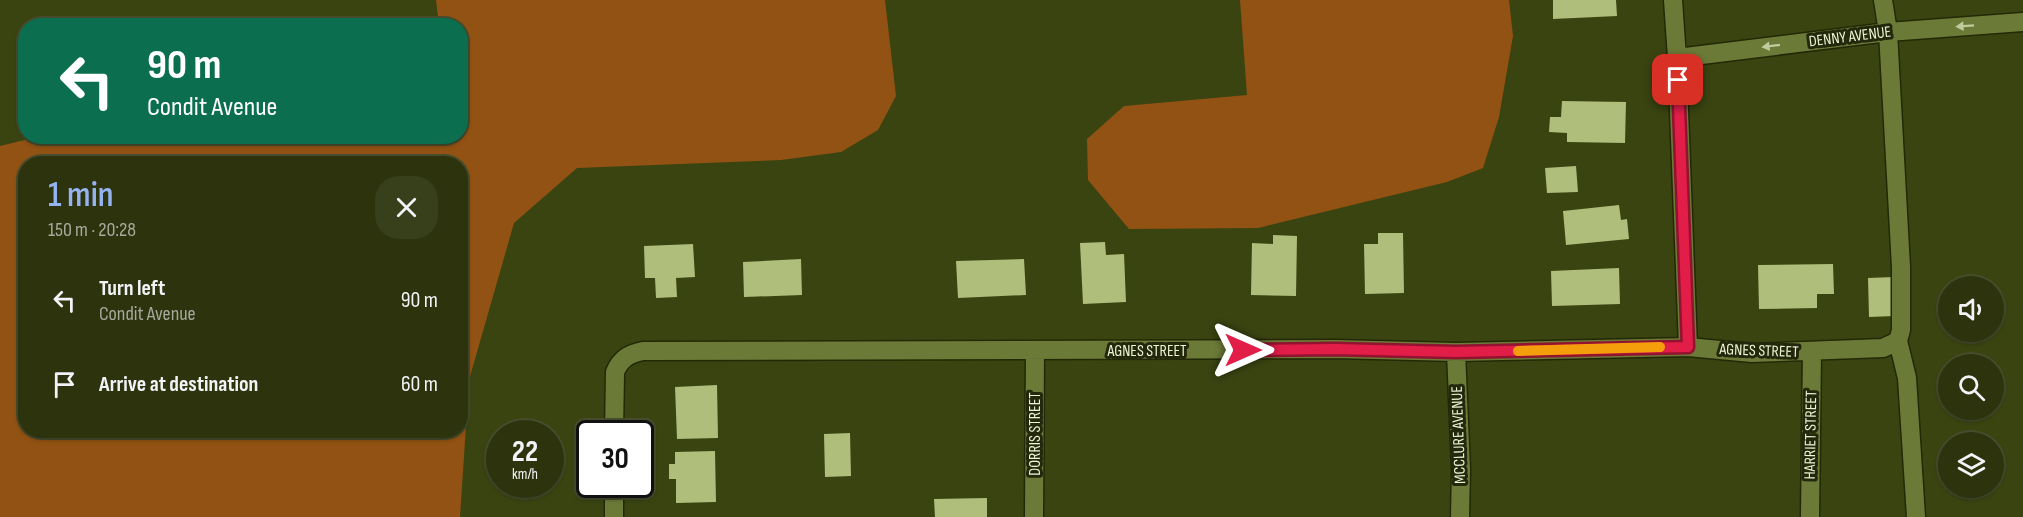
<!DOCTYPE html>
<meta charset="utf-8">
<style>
:root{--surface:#2c330d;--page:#383f1b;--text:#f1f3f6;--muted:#a6aa9d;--line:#484e2e;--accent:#95b2f1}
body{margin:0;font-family:"Sofia Sans Condensed",sans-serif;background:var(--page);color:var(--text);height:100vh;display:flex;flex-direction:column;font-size:22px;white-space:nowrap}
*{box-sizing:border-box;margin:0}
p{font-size:20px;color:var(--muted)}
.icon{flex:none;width:33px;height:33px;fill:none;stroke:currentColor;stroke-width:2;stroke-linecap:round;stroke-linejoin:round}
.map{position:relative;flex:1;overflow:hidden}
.drawer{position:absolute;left:18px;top:156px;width:450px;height:282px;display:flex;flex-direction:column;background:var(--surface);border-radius:24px;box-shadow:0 2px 4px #0004,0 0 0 2px var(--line)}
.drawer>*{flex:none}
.top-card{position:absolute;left:18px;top:18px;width:450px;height:126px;border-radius:24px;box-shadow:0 2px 4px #0004,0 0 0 2px var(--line);background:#0b6e4f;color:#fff;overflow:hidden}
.buttons{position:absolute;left:1938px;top:276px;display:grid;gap:12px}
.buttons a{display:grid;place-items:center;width:66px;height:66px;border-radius:50%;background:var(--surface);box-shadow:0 2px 4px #0004,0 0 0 2px var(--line);font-size:30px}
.speed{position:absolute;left:486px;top:420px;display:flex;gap:12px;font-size:30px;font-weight:700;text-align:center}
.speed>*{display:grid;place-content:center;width:78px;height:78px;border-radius:50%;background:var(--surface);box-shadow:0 2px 4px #0004,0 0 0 2px var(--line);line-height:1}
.speed small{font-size:15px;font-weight:400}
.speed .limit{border:3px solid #111;border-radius:9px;background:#fff;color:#111}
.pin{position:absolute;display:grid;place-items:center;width:51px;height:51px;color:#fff;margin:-26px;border-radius:12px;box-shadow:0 3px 9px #0006}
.me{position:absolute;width:66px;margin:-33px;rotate:90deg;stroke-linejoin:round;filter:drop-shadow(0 0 4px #0008)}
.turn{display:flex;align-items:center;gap:21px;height:126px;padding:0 30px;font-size:27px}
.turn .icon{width:78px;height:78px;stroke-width:2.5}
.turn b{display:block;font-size:42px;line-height:51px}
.round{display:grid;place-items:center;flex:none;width:63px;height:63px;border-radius:24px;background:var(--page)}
.head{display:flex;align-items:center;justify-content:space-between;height:102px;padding:0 30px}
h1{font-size:36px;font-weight:600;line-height:45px;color:var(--accent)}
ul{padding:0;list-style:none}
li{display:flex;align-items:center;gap:18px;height:84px;padding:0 30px}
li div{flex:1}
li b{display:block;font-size:22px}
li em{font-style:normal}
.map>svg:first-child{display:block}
.green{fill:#915213;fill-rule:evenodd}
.building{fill:#afbe7b}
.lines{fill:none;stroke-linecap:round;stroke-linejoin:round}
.minor-casing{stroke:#232906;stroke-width:21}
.minor{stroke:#6c7a38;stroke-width:18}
.oneway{fill:#bfca9d}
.route-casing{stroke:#92132f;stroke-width:15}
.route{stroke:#e11d48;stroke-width:10}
.slow{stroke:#f59e0b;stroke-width:10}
.labels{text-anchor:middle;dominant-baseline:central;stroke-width:6;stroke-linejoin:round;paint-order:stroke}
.street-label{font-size:16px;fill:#ecf5d3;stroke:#23280d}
</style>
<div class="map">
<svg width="2023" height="517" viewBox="0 0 2023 517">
<rect width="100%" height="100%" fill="#3a4411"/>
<path class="green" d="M436,0H885L896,96L878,130L841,152L781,160L577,168L514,223L469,380L460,517H0V146L41,136H460V26L439,25ZM26,164H460V430H26Z
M1240,0H1509L1513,36L1499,117L1483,168L1447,182L1258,228L1129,229L1088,180L1087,139L1124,106L1247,95Z"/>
<path class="building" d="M1553,0H1616L1617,16L1553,19Z
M1562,101L1626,102L1625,143L1567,142V133L1549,132L1550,117H1561Z
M1576,166L1578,192L1547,193L1545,168Z
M1619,205L1621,220L1627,219L1629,239L1566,245L1563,211Z
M1378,233H1403L1404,293L1365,294L1364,244H1378Z
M1273,235L1297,236L1296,296L1251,295L1252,243L1273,244Z
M1105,242L1106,255L1124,254L1126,302L1083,304L1080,243Z
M693,244L695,277L676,278L677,297L656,298L655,278H645L644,246Z
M801,259L802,295L744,297L743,262Z
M1024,259L1026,295L958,298L956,261Z
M1833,264L1834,294H1817V308L1759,309L1758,265Z
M1619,268L1620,304L1552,306L1551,271Z
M1894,277L1895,316L1869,317L1868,278Z
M717,385L718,438L677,439L675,387Z
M850,433L851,476L825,477L824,434Z
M715,451L716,502L676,503V479H669V464H675V452Z
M987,498V517H935L934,499Z"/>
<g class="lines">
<defs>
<path id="minor" d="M1673,0L1677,58L1688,347
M1677,58L1888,32L2023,22
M1898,341L1907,378L1916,517
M1456,352L1461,469L1460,517
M614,434L615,372C621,358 629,354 643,351L1335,349L1456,352L1688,347L1752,353L1883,348L1898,341L1901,330V267L1888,32L1883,0
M614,517V484
M1034,517L1035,351
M1810,517L1812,352"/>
</defs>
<use href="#minor" class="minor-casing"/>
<use href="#minor" class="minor"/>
</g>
<defs><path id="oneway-solid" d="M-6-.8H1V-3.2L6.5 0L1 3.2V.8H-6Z" transform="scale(1.5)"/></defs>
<g class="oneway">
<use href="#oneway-solid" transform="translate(1965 26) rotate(176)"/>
<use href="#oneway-solid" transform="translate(1771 46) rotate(173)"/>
</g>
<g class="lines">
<defs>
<path id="route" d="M1243,350L1335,349L1456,352L1688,347L1678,80"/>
</defs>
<use href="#route" class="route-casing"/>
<use href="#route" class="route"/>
<path class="slow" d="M1518,351L1660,347"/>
</g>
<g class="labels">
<g class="street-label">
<text transform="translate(1850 37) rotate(-7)">DENNY AVENUE</text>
<text x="1147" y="351">AGNES STREET</text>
<text transform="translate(1759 351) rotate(2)">AGNES STREET</text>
<text transform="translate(1035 434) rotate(-90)">DORRIS STREET</text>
<text transform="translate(1459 435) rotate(-92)">MCCLURE AVENUE</text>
<text transform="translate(1811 435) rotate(-89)">HARRIET STREET</text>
</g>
</g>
</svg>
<div class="buttons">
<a><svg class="icon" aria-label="sound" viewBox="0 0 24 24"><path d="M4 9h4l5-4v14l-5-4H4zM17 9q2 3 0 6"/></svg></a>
<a><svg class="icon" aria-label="search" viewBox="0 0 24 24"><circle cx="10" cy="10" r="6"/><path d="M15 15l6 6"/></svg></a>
<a><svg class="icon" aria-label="layers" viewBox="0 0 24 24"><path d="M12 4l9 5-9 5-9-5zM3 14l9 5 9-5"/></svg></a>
</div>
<div class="speed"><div>22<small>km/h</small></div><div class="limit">30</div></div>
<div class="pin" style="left:1678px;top:80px;background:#d93025"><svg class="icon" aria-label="arrive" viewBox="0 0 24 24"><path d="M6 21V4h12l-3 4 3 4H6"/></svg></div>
<svg class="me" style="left:1243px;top:350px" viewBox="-20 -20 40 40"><path d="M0-17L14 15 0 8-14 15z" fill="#e11d48" stroke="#fff" stroke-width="4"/></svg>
<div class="top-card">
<div class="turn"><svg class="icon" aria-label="left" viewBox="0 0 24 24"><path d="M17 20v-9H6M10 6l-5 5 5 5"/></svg><div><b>90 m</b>Condit Avenue</div></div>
</div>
<section class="drawer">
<div class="head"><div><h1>1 min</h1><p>150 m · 20:28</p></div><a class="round"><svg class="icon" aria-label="close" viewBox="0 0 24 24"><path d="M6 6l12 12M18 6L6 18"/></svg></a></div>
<ul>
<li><svg class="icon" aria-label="left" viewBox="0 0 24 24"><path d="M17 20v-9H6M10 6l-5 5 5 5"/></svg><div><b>Turn left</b><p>Condit Avenue</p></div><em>90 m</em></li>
<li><svg class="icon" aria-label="arrive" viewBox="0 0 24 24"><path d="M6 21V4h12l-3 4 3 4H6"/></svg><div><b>Arrive at destination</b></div><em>60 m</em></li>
</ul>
</section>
</div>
